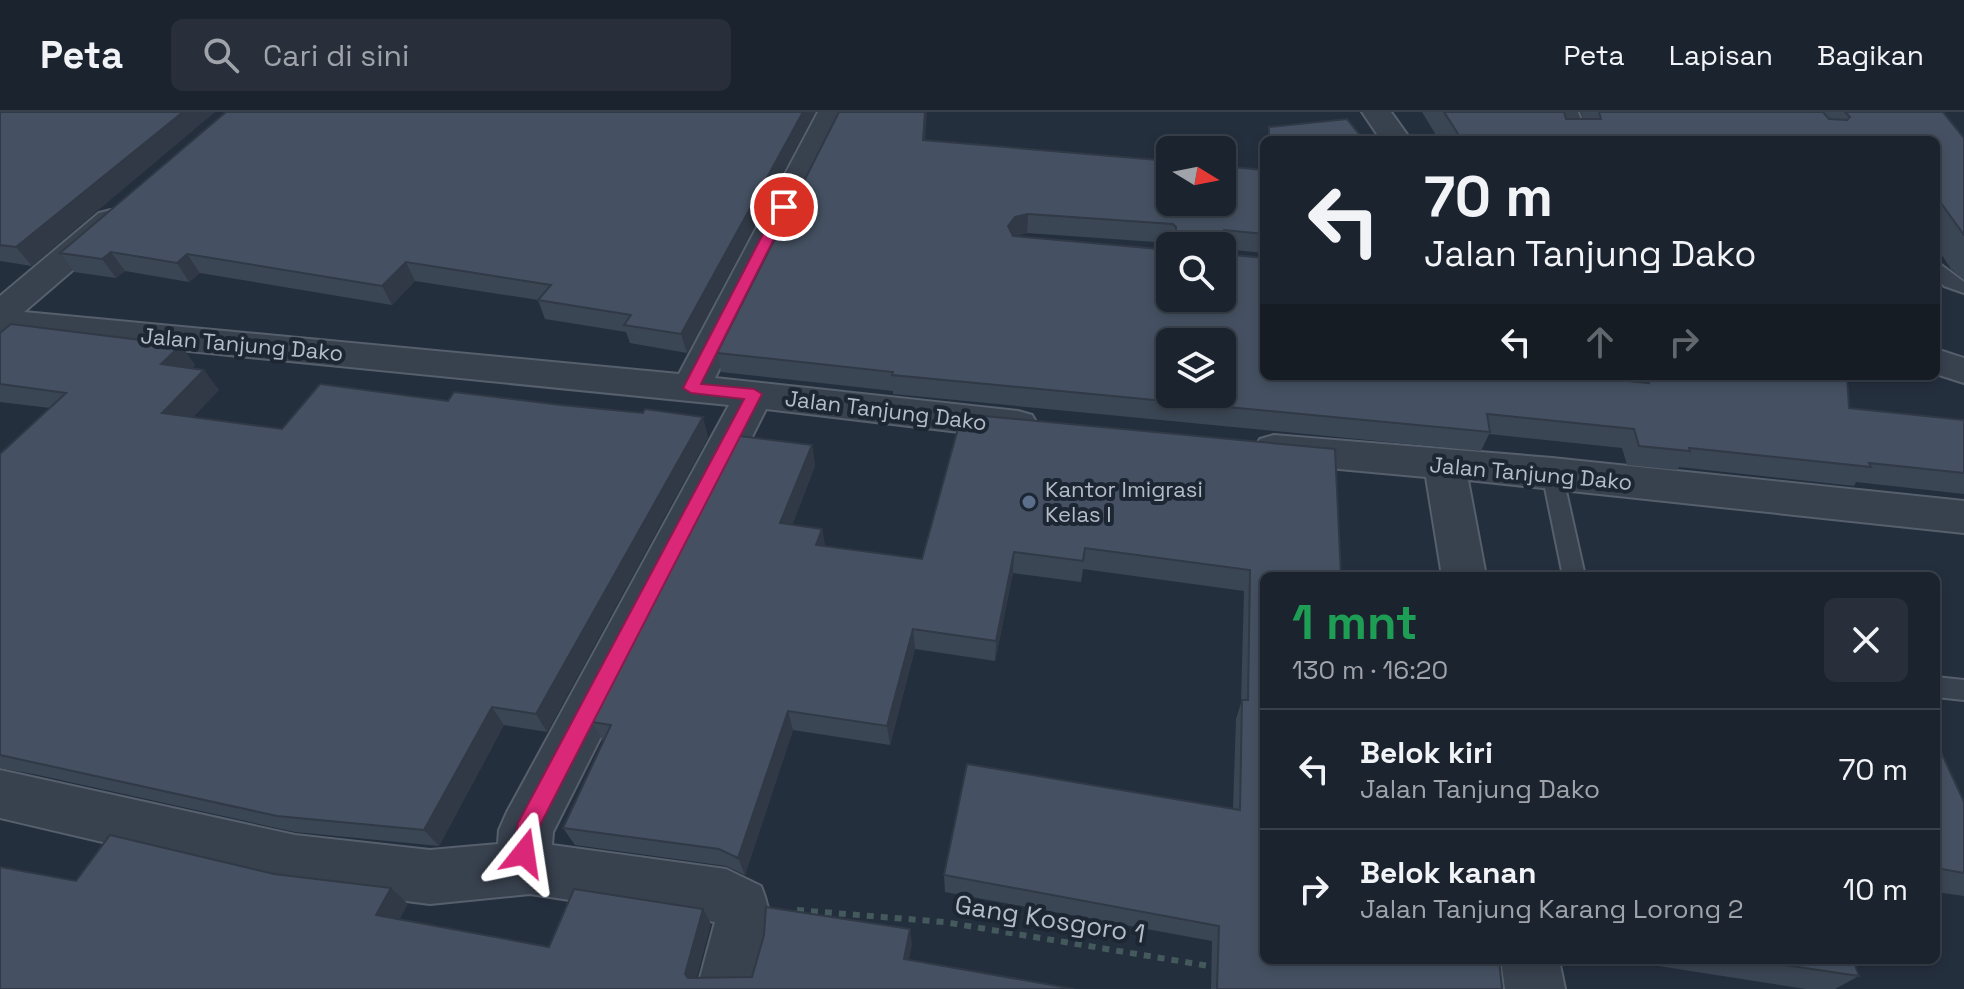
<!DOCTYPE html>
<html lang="id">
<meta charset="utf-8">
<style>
:root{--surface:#1b232e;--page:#282f3a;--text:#f1f3f6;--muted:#a0a4aa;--line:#39404a}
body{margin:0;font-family:"Space Grotesk",sans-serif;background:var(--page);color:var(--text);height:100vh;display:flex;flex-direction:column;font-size:30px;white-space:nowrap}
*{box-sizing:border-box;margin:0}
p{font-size:26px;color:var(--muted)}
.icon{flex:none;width:44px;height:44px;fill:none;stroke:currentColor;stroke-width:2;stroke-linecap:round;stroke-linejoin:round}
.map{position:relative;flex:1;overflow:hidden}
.drawer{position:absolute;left:1260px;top:460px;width:680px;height:392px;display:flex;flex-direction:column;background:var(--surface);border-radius:12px;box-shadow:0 4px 12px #0003,0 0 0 2px var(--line)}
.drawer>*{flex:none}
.hud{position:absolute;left:1260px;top:24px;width:680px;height:244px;border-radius:12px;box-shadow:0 4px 12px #0003,0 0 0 2px var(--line);background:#1b232e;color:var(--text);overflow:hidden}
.needle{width:52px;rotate:100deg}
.fabs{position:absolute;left:1156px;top:24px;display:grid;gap:16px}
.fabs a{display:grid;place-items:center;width:80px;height:80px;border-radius:12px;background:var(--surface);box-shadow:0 4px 12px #0003,0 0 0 2px var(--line);font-size:40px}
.pin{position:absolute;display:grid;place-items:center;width:68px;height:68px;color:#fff;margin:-34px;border:4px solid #fff;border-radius:50%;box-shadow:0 2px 8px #0007}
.me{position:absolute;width:88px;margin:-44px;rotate:15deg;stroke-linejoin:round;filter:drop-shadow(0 0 6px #0008)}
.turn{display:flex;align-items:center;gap:28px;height:168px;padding:0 32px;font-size:36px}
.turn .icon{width:104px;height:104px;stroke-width:2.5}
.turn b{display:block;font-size:56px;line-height:68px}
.lanes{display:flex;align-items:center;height:76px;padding:0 32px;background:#0003;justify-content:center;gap:40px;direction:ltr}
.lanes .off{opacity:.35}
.round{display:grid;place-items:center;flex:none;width:84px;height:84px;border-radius:12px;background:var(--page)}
.summary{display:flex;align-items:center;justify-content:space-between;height:136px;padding:0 32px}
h1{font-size:48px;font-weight:700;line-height:60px;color:#1e9e55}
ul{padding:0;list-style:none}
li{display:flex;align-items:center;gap:24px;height:120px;padding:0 32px;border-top:2px solid var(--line)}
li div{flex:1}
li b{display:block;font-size:30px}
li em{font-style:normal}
header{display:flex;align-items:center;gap:48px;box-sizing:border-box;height:112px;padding:0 40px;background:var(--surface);border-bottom:2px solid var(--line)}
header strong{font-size:38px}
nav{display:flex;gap:44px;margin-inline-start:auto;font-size:28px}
.search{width:560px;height:72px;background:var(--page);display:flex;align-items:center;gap:20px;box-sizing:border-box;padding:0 28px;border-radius:12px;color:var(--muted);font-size:30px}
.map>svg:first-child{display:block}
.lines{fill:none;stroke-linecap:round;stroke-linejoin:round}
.service-casing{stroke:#565f6c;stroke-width:4}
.minor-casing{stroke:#565f6c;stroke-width:4}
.path{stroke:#44595c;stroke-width:6;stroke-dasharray:7 7;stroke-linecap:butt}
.service{fill:#38414e;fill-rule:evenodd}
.minor{fill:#38414e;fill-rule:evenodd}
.wall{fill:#3b4654;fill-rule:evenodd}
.shaded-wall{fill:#303945}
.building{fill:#455162;stroke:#303945;stroke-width:2;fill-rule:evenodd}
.route{fill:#db2777;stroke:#8e194d;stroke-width:2}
.service-dot{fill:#5c6f8a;stroke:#1d2633;stroke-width:3}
.labels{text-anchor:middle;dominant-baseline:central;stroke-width:8;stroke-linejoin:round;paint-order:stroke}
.street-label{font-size:22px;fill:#b4bcc9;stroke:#1d2633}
.poi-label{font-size:22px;fill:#b4bcc9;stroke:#1d2633;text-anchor:start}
.near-street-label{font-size:26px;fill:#b4bcc9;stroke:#1d2633}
</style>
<header>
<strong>Peta</strong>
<div class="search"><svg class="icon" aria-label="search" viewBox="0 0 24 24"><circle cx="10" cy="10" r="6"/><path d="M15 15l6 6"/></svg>Cari di sini</div>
<nav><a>Peta</a><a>Lapisan</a><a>Bagikan</a></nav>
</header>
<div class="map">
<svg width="1964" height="877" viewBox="0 0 1964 877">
<rect width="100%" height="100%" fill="#242f3e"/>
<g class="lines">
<defs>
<path id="service" d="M1936,149L1964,170V181L1944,174L1936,165Z
M1552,354L1559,356L1562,361L1585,464H1563L1542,361L1545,356Z
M1936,565L1964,568V588L1936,585Z"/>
<path id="minor" d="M818,0H846L715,266L1018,299L1032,303L1038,313L1032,323L1018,327L766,297L553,720L552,733L726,757L761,774C778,815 767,837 757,877H697L715,810L530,782L430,792L295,775L0,706V658L295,723L430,738L498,732L499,718L507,700L729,293L0,220V184L99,101L111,98L123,101L127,108L123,115L24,200L679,262Z
M1362,0H1391L1411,28H1381Z
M1550,0H1578L1588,28H1558Z
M1936,237L1964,246V271L1936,262Z
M1274,323L1552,346L1964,389V421L1468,368L1486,464H1442L1426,365L1274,351L1260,347L1254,337L1260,327Z
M1501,848H1559L1565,877H1505Z"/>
</defs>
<use href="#service" class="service-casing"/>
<use href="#minor" class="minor-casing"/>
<path class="path" d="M797,798L944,810L1215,855"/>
<use href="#service" class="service"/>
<use href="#minor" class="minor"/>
</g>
<path class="wall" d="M0,0L32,154L0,149Z
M226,0H815L687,241L630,231L626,220L545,207L538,188L415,169L392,193L200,161L189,170L125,159L116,166L74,160L60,141Z
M1422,0H1564L1566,7H1583L1581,0H1943L1964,26V168L1951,157L1936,134V28H1439Z
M925,28L1264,58V141L1224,137V142L1264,264L1631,269L1629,264H1847L1849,296L1964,308V382L1856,370L1854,374L1679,355L1677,358L1627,353L1622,336L1489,322L1481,339L893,282V279L721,260L717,241ZM1027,121L1170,131L1173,134H1222L1170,138L1014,124Z
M0,221L181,233L195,253L192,256L219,278L193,305L282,317L708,325L547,620L504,613L439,734L295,720L38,663L0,656V342L50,296L0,290Z
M962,302L1264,464L1502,877H1211L1212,829L945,780L944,763L1233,697L1236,607L1241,591L1244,479L1083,457L1081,470L1013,461L995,549L915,537L890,633L793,618L745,763L726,754L575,733L563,716L603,629L592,610L812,333L815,354L792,413L822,417L825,434L922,447Z
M1936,629L1964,690V784L1936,780Z
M1632,848H1853L1859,864L1835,877H1806L1633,850Z"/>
<path class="shaded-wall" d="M183,0H215L32,154L16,135Z
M803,0H815L687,241L681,222Z
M925,0H927L924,46L923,28Z
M1028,102L1027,121L1014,124L1008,132V114L1015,105Z
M111,140L125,159L116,166L102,147Z
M187,142L200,161L189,170L177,151Z
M406,150L415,169L392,193L382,174Z
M181,233L195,253L176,272L161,252Z
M204,258L219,278L178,321L162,301Z
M703,305L708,325L547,620L536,602Z
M812,333L815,354L785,432L780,411Z
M822,417L826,438L816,433Z
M1014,440L1013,461L995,549L996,529Z
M913,517L915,537L890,633L887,614Z
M492,595L504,613L439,734L424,718Z
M788,599L793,618L745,763L738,746Z
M391,776L408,792L394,818L376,803Z
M703,797L711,812L694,876L685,862Z
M910,817L912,833L906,862L904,847Z"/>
<path class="building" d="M0,0H183L16,135L0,133Z
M226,0H803L681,222L624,213L631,203L538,188L551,173L406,150L382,174L187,142L177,151L111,140L102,147L60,141Z
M839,0H925L923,28L1170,49V90H1222V54L1264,58V122L1224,118V142L1264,146V264H1579L1649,271L1647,264H1847L1849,296L1964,308V361L1869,351L1871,355L1689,336L1690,339L1639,334L1634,317L1487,302L1490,320L892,263L893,260L717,241ZM1028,102L1173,112L1176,115V134H1222V186H1170V138L1013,124L1008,114L1015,105ZM1170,230H1222V282H1170Z
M1444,0H1564L1566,7H1601L1599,0H1823L1829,7L1847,8L1850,5L1845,0H1943L1964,26V123L1936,84V28H1825L1789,25L1791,28H1462Z
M1347,7L1364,28H1269V15Z
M11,212L181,233L161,252L204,258L162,301L282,317L320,272L448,289L454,280L561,293L643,301L645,297L703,305L536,602L492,595L424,718L277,704L0,643V342L66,281L0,272V221Z
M962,302L1335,337L1341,464H1264V848H1499L1502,877H1217L1219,814L944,763L967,652L1240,698L1242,588H1248L1250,458L1085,436L1083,449L1014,440L996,529L913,517L887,614L788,599L738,746L719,737L563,716L611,613L592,610L739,324L812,333L780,411L822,417L816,433L922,447Z
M1936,629L1964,690V761L1936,756Z
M110,723L274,762L391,776L376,803L549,835L574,777L703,797L685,862L688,866L752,865L764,823L766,795L910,817L904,847L1074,877H0V755L76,769Z
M1752,848H1853L1859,864Z"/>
<path class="route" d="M784,91L790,95L701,272L754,277L762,282L537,719L532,748L524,751L516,748L513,741L518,711L744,287L691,281L683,276L777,95Z"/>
<circle class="service-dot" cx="1029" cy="390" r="8"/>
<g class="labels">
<g class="street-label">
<text transform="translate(242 232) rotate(5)">Jalan Tanjung Dako</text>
<text transform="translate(886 298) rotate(7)">Jalan Tanjung Dako</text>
<text transform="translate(1531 361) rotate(5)">Jalan Tanjung Dako</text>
</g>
<g class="poi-label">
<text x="1045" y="377">Kantor Imigrasi<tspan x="1045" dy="25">Kelas I</tspan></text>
</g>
<g class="near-street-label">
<text transform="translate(1050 807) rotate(9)">Gang Kosgoro 1</text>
</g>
</g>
</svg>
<div class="fabs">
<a><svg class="needle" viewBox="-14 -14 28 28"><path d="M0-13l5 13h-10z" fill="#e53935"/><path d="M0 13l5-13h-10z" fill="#a0a4aa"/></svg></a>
<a><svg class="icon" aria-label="search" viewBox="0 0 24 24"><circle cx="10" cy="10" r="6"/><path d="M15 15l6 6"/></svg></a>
<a><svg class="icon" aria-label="layers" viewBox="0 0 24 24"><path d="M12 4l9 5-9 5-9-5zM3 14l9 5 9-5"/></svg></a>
</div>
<div class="pin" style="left:784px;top:95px;background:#d93025"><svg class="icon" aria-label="arrive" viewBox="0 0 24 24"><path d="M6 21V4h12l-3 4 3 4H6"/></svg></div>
<svg class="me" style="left:524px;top:741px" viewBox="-20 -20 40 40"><path d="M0-17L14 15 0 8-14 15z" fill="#db2777" stroke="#fff" stroke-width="4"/></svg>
<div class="hud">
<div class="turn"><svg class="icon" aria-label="left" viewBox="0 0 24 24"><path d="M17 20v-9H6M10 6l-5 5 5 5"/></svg><div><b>70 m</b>Jalan Tanjung Dako</div></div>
<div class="lanes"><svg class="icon" aria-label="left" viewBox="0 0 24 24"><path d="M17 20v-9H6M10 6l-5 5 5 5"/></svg><svg class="icon off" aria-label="ahead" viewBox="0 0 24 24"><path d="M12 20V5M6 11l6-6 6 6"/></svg><svg class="icon off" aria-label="right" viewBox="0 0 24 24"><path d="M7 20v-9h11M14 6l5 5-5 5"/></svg></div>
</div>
<section class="drawer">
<div class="summary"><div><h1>1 mnt</h1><p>130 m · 16:20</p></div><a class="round"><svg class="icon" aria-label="close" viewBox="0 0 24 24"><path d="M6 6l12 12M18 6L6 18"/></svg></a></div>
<ul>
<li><svg class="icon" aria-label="left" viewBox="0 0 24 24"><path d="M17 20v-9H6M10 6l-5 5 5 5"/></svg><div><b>Belok kiri</b><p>Jalan Tanjung Dako</p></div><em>70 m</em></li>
<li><svg class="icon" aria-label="right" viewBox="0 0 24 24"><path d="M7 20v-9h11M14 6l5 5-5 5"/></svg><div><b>Belok kanan</b><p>Jalan Tanjung Karang Lorong 2</p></div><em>10 m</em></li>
</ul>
</section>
</div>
